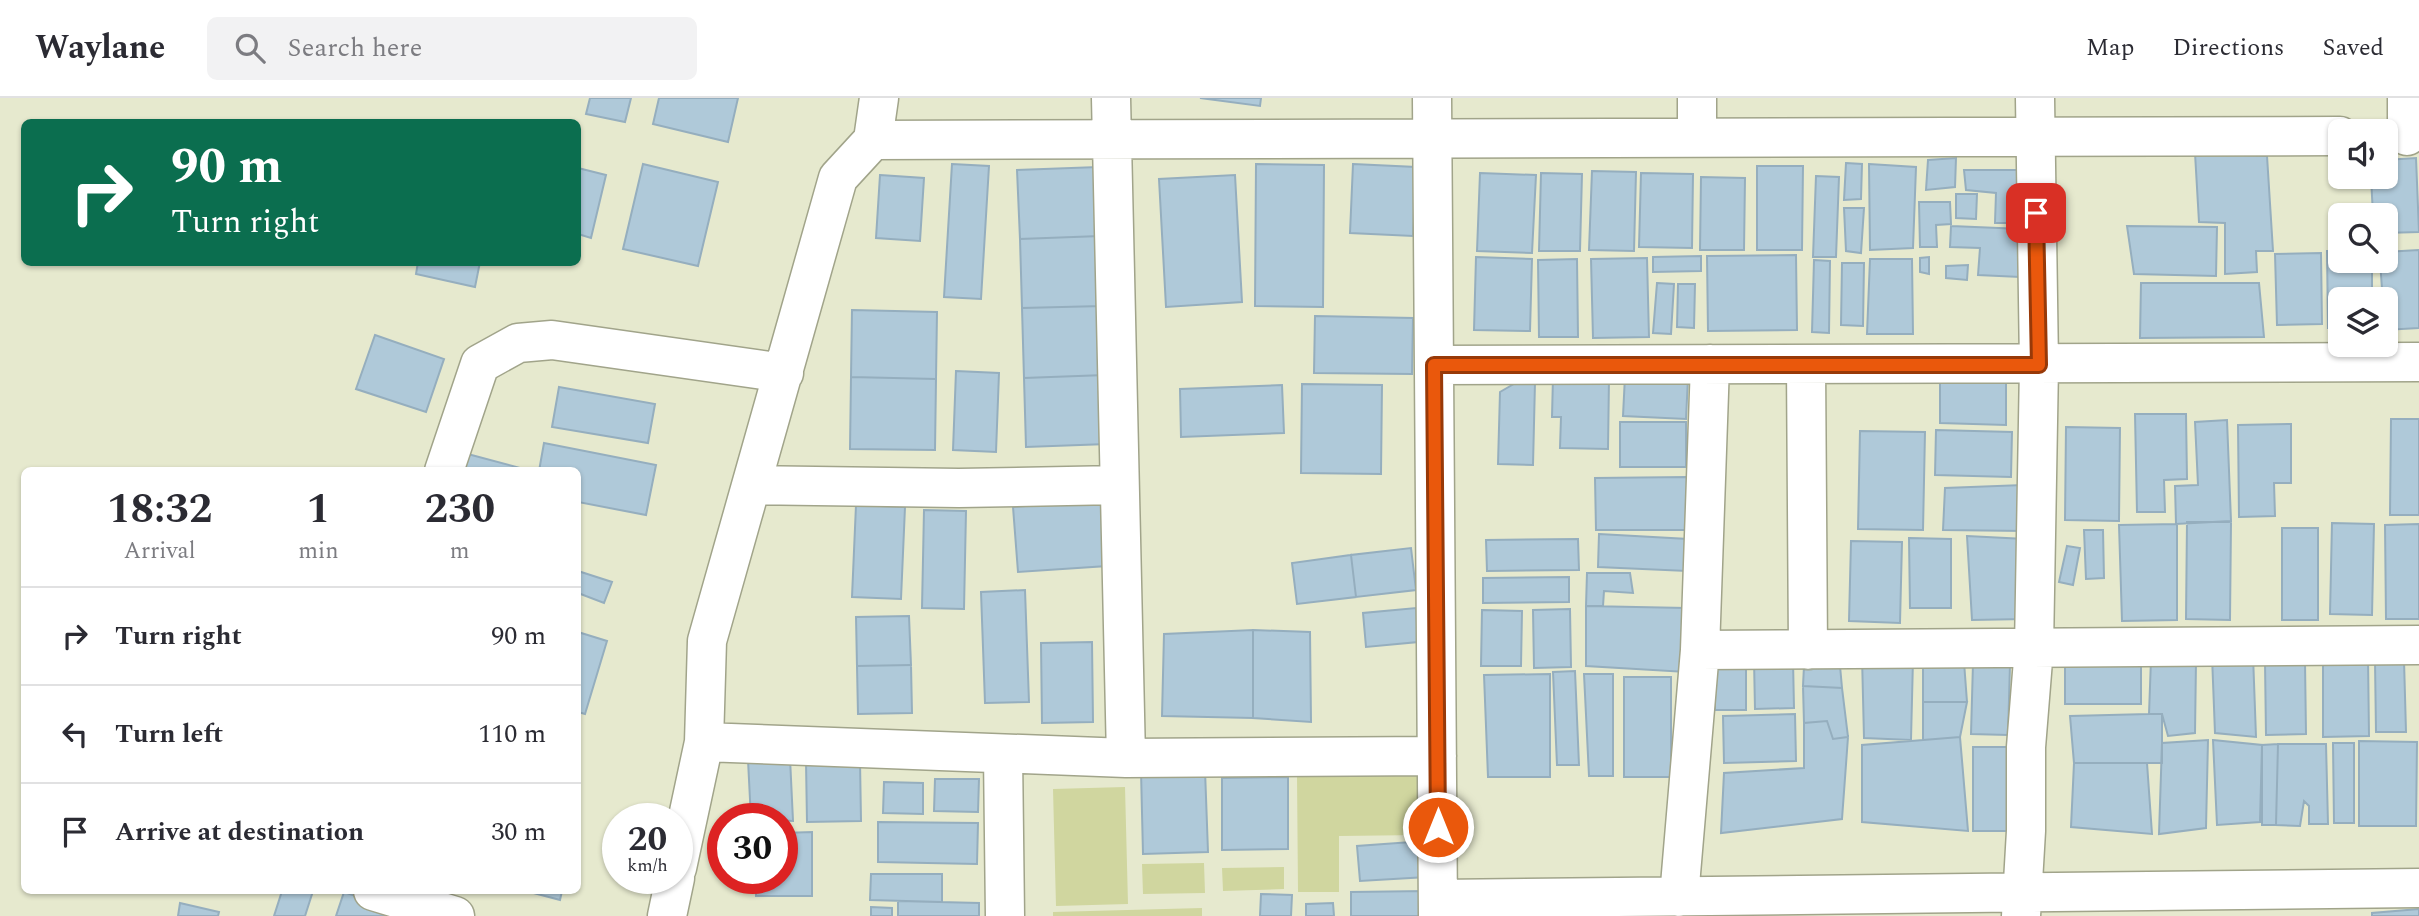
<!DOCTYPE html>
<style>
:root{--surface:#fff;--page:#f2f2f3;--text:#2b2b33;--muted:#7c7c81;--line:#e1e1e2}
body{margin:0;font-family:Spectral,serif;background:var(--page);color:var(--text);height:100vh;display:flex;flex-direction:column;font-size:26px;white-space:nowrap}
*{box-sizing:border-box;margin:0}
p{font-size:23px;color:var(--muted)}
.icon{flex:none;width:38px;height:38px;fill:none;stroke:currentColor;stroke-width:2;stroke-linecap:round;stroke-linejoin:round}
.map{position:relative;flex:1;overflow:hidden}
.drawer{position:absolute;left:21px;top:369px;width:560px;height:427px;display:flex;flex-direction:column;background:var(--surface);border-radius:10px;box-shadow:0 2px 5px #0004}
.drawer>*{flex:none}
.banner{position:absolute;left:21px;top:21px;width:560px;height:147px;border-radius:10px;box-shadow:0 2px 5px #0004;background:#0b6e4f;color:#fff;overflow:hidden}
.tools{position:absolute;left:2328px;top:21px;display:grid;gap:14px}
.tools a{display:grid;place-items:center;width:70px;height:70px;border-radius:10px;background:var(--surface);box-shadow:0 2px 5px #0004;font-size:35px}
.speed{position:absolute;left:602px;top:705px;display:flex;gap:14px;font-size:35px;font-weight:700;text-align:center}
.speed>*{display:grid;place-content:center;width:91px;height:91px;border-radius:50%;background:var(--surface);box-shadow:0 2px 5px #0004;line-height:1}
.speed small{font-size:18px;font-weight:400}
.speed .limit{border:10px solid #d22;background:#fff;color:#111}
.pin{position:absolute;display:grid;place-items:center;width:60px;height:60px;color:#fff;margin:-30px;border-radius:14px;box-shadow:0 4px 10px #0006}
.me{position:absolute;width:77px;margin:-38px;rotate:0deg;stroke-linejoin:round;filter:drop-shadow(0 0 5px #0008)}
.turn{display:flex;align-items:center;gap:24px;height:147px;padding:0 35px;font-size:32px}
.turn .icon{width:91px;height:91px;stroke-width:2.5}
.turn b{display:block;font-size:49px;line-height:60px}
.eta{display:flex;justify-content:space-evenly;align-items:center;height:119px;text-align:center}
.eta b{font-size:42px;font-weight:700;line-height:49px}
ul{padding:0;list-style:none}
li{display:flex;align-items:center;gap:21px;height:98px;padding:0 35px;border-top:2px solid var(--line)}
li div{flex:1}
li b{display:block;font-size:26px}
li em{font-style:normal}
header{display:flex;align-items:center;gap:42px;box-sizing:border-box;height:98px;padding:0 35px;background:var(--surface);border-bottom:2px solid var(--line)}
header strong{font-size:33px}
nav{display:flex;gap:38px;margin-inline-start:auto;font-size:24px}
.search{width:490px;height:63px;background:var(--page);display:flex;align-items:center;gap:18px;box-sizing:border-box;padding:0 24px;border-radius:10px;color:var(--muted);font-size:26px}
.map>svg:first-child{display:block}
.green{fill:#d0d69f}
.building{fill:#afc9d9;stroke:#95aebe;stroke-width:2}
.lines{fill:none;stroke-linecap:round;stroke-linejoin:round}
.street-casing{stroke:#a1a48a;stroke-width:41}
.street{stroke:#fff;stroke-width:38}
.route-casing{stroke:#983908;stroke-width:18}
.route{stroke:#ea580c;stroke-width:12}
</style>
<header>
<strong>Waylane</strong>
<div class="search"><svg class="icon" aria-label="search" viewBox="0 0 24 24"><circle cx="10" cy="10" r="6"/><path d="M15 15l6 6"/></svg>Search here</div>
<nav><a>Map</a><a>Directions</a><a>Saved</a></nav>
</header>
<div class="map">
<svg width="2419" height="818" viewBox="0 0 2419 818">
<rect width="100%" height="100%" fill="#e6e9ce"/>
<path class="green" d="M1420,676L1421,737L1339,738V794H1298L1297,678Z
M1125,689L1128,806L1056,808L1053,691Z
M1204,765L1205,795L1143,796L1142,766Z
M1284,769V791L1223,793L1222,770Z
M1202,810V818H1053V814Z"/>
<path class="building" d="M590,0H631L625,24L586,16Z
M659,0H738L728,44L653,26Z
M1200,0H1261L1260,8Z
M2195,55L2267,58L2273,153H2256L2257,174L2225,176V125L2199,124Z
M1956,60L1955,89L1926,92L1928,62Z
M2416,60L2419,134L2385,135V117H2373L2371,79H2385V62Z
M1846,65L1862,66L1861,101L1844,102Z
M643,66L718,84L698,168L623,151Z
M952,66L989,68L981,201L944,199Z
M1256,66L1324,67L1323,209L1255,208Z
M1353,66L1416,69L1413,138L1350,135Z
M1869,66L1916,69L1913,150L1870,152Z
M1757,68H1803L1802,152H1757Z
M1098,69L1100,138L1020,141L1017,72Z
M578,70L606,77L591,140L578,136Z
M1964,72H2022V125H1995L1996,95L1966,92Z
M1592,73L1636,74L1634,153L1589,152Z
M1480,75L1536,77L1532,155L1477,153Z
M1541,75L1582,76L1580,153H1539Z
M1641,75L1693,76L1692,150L1639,149Z
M880,77L924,80L920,143L876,140Z
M1235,77L1242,204L1166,209L1159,81Z
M1816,78L1839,79L1836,159H1813Z
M1701,79L1745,80L1744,152H1700Z
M1956,96H1977L1976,121L1956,120Z
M1919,104H1950L1951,126L1936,127L1937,149H1920Z
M1844,110H1864L1861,155L1846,153Z
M1951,128L2022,131L2020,179L1978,177L1980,150L1950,149Z
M2127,128L2217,129L2216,178L2134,176Z
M1100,138L1102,208L1022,210L1020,141Z
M2419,152V230L2385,232L2380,163H2385V154Z
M2327,153H2340V163H2372V201H2340V230H2328Z
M2321,155L2322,226L2277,227L2275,156Z
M1796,157L1797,232L1708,233L1707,158Z
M1701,158V173L1653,174V159Z
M1476,159L1532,161L1530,233L1474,232Z
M1929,159V176L1920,174V160Z
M1647,160L1649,239L1593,240L1591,161Z
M1577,161L1578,239H1539L1538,162Z
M1870,161H1912L1913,236H1867Z
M1814,162L1830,163L1829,235L1812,234Z
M418,164H480L475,189L416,176Z
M1842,165H1864L1863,228L1841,227Z
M1968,167L1967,182L1946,180V168Z
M1657,185L1674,186L1671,236L1653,235Z
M2141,185H2259L2264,239L2140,240Z
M1678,186H1695L1694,230L1677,229Z
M1102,208L1105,277L1024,280L1022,210Z
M852,212L937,214L936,281L851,279Z
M1315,218L1413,220L1412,276L1314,275Z
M375,237L444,261L426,314L356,291Z
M956,273L999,275L996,354L953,352Z
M1105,277L1107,346L1026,349L1024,280Z
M1625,278L1688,280L1686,321L1623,318Z
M851,279L936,281L935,352L850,351Z
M1553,279L1609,280L1608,351L1560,350L1561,319H1552Z
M2006,280V327L1940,325V282Z
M1519,283L1535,284L1533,367L1498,366L1500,294Z
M1302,286L1382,287L1381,376L1301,375Z
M1282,287L1284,335L1181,339L1180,291Z
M559,289L655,306L648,345L552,329Z
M2135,316H2186L2187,381L2164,382L2165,414H2137Z
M2391,321H2419V417H2390Z
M2227,322L2231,423L2176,426L2175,388L2198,387L2195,324Z
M1620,324H1686V369H1620Z
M2291,326V385H2274L2275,418L2239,419L2238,327Z
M2066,329L2120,330L2119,423L2065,422Z
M1936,332L2012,334L2011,379L1935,377Z
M1860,333L1925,334L1923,432L1858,431Z
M544,345L656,367L646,417L578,404V373H539Z
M464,355L520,370V373H459Z
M1687,379L1688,432H1596L1595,380Z
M2023,387L2024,433L1943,432L1945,390Z
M1102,402L1107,468L1018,474L1013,409Z
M856,407L905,409L901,501L852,499Z
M924,412L966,413L964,511L922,510Z
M2187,424H2231L2230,522L2186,521Z
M2332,425L2374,426L2372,517L2330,516Z
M2177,426V522L2122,523L2119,427Z
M2419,426V521H2386L2385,427Z
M2282,430H2318V522H2282Z
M2084,432H2103L2104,480L2086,481Z
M1599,436L1688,441L1687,473L1598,469Z
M1967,438L2025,441V521L1972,522Z
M1909,440L1951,441V510H1910Z
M1578,441L1579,472L1487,473L1486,442Z
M1851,443L1902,444L1900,525L1849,523Z
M2067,448L2080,450L2073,487L2059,484Z
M1411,450L1416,492L1356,499L1351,457Z
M1351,457L1356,499L1297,506L1292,465Z
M578,473L612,484L604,505L578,495Z
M1587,475H1630L1633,495L1604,493L1603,508H1586Z
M1569,479V504L1483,505V480Z
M1025,492L1029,604L985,605L981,494Z
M1586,508L1686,510V574L1586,568Z
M1416,510L1418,544L1366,549L1363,515Z
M1570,511L1571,569L1534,570L1533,512Z
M1482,512L1522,513L1521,568H1481Z
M909,518L911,567L857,568L856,519Z
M1253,532V620L1162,618L1164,536Z
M1253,532L1310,534L1311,624L1253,620Z
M578,534L607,543L585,616L578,614Z
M1092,544L1093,624L1042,625L1041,545Z
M2253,557L2256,639L2215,635L2212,558Z
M1862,558L1913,561L1911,642L1864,640Z
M2323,559H2368L2369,638L2323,639Z
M2151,561L2196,563L2195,635L2168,638L2162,616H2149Z
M1754,562H1793L1794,610L1755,611Z
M2065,562L2141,563V606H2065Z
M2404,562L2406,634H2376L2375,563Z
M1923,563L1964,564L1967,604H1923Z
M2265,564H2305L2306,636L2266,637Z
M1973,565L2010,566L2008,637L1971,636Z
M911,567L912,615L858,616L857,568Z
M1715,568H1746V612H1715Z
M1804,568H1840L1842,590L1803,588Z
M1575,573L1579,667H1557L1553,574Z
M1550,576V679H1488L1484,577Z
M1584,576H1613V678H1589Z
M1624,579H1671V679H1624Z
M1803,588L1842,590L1848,639L1833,641L1827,623L1804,625Z
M1923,604H1967L1960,639L1923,642Z
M1795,616L1796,663L1724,665L1723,618Z
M2149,616H2162V665H2074L2070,618Z
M1827,623L1833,641L1848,639L1842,721L1721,735L1724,675L1804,670V625Z
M1960,639L1968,733L1862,724V647Z
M2208,642L2206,730L2159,736L2162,645Z
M2213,642L2262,647L2260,724L2217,727Z
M2359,643L2417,644L2416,728H2359Z
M2333,645H2354V725H2334Z
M2278,646H2326L2328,726H2309V708L2304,703L2300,728L2276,727Z
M2278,646L2276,727H2262V647Z
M1973,649H2026V733H1973Z
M790,660L793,723L751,721L748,662Z
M860,663L861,723L807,724L806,664Z
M2074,665H2147L2152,736L2071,729Z
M1205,672L1208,754L1143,756L1141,673Z
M1288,679V751L1222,752V680Z
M935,681H979L978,714L934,713Z
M884,684L923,685V716L883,715Z
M878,724L978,725L977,766L878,764Z
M812,734V798H756V780H782V735Z
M1425,743L1427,779L1360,783L1357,748Z
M871,776H942V804L870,802Z
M282,793H313L305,818H274Z
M526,793H562L560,802Z
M1426,793V818H1351V794Z
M344,794L394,811L392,818H336Z
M1261,796L1292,797L1291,818H1260Z
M898,803L979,805V818H898Z
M180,805L219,814L218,818H178Z
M1333,805L1334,818H1306V806Z
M871,809L892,810V818H871Z
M2419,811V818H2372V815Z"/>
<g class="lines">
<defs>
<path id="street" d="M1111,0L1126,660
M1432,0L1438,818
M1697,0V39
M2407,38V0
M873,42L2340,38
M1434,267L2419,264
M1806,267L1808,552
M444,373L480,266L518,245L552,242L784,275
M752,387L959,390L1119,387
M1700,552L2419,547
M704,644L1126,660L1437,658
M1003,656L1005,818
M677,770L704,644L707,543L838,80L873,42L879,0
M373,793L455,818
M1679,799L1700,552L1710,266
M1438,801L2419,790
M667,818L675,780
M2021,818L2026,733V649L2034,550L2039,267L2035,0"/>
</defs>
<use href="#street" class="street-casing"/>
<use href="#street" class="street"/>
</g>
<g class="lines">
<defs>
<path id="route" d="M1438,729L1434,267H2039L2036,115"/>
</defs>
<use href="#route" class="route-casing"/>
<use href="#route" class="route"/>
</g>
</svg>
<div class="tools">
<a><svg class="icon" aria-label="sound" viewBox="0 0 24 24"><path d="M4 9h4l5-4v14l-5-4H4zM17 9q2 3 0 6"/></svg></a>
<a><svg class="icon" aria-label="search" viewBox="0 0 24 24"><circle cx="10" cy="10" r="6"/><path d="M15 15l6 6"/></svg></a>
<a><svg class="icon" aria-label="layers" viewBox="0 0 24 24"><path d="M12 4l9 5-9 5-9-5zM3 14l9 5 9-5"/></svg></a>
</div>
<div class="speed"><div>20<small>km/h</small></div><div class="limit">30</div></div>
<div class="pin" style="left:2036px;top:115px;background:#d93025"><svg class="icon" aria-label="arrive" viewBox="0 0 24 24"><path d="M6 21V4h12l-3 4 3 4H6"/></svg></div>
<svg class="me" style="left:1438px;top:729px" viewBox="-20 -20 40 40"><circle r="17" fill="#ea580c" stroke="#fff" stroke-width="3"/><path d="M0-11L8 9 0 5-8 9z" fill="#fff"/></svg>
<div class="banner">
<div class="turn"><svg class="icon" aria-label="right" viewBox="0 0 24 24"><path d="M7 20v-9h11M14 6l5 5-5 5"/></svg><div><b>90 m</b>Turn right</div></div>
</div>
<section class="drawer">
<div class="eta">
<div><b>18:32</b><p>Arrival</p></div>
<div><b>1</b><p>min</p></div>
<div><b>230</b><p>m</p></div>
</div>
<ul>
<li><svg class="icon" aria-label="right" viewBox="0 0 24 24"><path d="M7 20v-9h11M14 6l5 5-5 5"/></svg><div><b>Turn right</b></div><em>90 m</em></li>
<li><svg class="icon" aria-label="left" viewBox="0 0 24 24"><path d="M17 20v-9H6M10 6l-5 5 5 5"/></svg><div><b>Turn left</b></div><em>110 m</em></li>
<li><svg class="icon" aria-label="arrive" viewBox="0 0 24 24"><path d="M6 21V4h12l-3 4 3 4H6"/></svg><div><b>Arrive at destination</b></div><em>30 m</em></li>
</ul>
</section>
</div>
